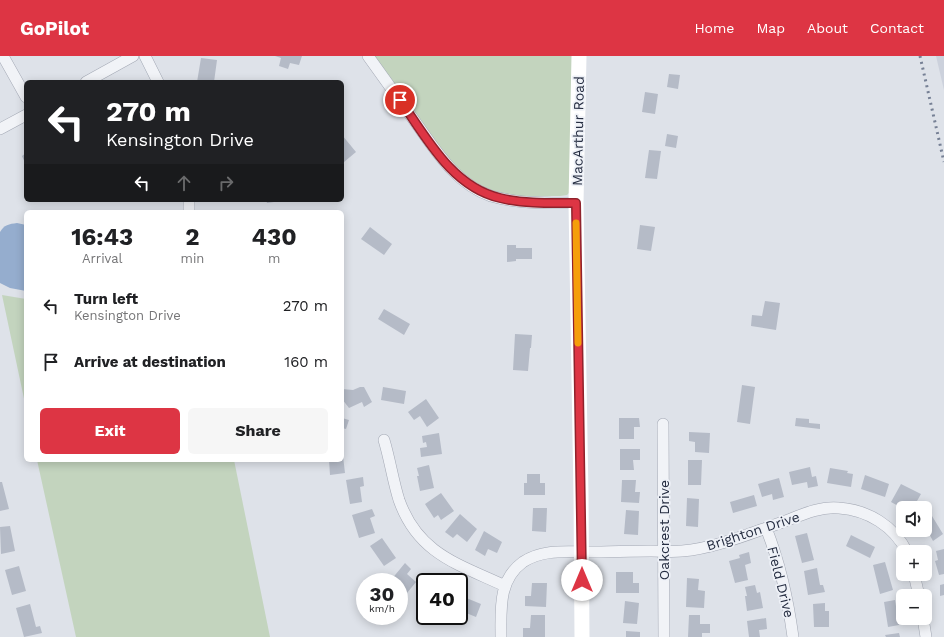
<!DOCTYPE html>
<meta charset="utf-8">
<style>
:root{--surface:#fff;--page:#f6f6f6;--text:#202124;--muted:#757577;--accent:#dd3544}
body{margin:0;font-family:"Work Sans",sans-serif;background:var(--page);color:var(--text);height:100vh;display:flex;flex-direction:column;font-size:15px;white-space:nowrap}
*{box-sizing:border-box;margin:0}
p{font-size:13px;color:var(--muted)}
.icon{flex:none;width:22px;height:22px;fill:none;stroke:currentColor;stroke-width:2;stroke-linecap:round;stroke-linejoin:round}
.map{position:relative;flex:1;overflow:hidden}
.sheet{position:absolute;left:24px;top:154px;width:320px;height:252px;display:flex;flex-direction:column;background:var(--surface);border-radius:6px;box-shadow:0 2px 10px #0003}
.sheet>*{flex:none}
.hud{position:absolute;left:24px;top:24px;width:320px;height:122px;border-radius:6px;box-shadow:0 2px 10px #0003;background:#202124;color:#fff;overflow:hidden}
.controls{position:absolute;left:896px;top:445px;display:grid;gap:8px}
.controls a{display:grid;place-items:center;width:36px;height:36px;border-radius:6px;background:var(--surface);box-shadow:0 2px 10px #0003;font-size:20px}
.speed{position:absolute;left:356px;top:517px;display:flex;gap:8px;font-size:20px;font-weight:700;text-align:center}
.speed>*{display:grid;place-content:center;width:52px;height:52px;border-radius:50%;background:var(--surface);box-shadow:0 2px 10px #0003;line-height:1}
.speed small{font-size:10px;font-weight:400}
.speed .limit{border:2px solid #111;border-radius:6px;background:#fff;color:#111}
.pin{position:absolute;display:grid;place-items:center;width:34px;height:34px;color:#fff;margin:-17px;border:2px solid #fff;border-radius:50%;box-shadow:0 1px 4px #0007}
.me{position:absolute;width:44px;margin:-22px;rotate:0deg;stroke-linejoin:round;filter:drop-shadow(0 0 3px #0008)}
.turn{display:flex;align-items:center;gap:14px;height:84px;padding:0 16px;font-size:18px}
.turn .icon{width:52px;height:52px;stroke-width:2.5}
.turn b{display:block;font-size:28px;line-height:34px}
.lanes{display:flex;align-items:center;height:38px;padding:0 16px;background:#0003;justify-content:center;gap:20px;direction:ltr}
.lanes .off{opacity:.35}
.eta{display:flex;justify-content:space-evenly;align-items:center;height:68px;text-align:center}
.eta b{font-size:24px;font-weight:700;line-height:28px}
.cta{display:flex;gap:8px;margin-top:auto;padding:8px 16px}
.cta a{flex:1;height:46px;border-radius:6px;background:var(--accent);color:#fff;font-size:16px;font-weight:700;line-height:46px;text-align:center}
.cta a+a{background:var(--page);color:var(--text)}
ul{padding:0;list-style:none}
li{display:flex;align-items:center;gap:12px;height:56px;padding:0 16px}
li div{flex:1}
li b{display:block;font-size:15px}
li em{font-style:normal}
header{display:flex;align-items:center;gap:24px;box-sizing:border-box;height:56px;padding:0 20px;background:var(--accent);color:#fff}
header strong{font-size:19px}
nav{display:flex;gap:22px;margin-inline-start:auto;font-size:14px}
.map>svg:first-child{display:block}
.built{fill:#ccd1dc}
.green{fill:#c3d4be}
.water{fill:#95adce}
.building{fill:#b5bbc7}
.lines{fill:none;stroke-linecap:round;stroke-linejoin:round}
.street-casing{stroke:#a3a8b4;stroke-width:12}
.street{stroke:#f1f3f7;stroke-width:11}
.secondary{stroke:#fff;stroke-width:15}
.rail{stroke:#768095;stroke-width:3;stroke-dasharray:2 4;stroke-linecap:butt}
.route-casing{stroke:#90222c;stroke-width:10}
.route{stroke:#dd3544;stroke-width:7}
.slow{stroke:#f59e0b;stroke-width:7}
.labels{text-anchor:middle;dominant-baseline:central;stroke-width:3.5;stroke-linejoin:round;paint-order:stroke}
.street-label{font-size:14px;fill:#262e42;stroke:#eef1f7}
</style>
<header>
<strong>GoPilot</strong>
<nav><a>Home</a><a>Map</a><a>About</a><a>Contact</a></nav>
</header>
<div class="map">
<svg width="944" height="581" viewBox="0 0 944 581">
<rect width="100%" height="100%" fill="#dee2e9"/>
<path class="built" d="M936,0H944V34Z"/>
<path class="green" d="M373,0H573L569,137L567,139L560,140C540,140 517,142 498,136C479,131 463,118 449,105Z
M2,239L26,243V352Z
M37,404H234L270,581H76Z"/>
<path class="water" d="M17,167L26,169V235L10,232L0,227V176C4,169 9,168 17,167Z"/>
<path class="building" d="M275,0H302L299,9L290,7L288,13L279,10L281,2Z
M201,2L217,4L214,26H197Z
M669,18L680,19L678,33L667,31Z
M645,36L658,38L655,58L642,56Z
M667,78L678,80L676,92L665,90Z
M342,79L356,96L344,106L342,103Z
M649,94L661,95L657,123L645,122Z
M26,97V109L22,100Z
M266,144H273L274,146L267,147Z
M640,169L655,171L651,195L637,193Z
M370,171L392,188L384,199L361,183Z
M507,189H516V192H532V203H516V205L507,206Z
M765,245L780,247L776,274L751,270L752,259L762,260Z
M384,253L410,268L404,279L378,263Z
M515,278L532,279L531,292H530L528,315L513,314Z
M742,329L755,331L750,368L737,366Z
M360,331H364L372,346L364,351L362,346L349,352L342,343V333L353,334Z
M383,331L406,335L404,348L381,344Z
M426,343L439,362L427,371L420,360L414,364L408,356Z
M342,362L349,364L346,373L342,372Z
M619,362H639L640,371H634V383H619Z
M796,362L809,363V367L820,368V373L795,370Z
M689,376L710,377L709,397L695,396V386L689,385Z
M439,377L442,398L421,401L420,392L427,391L426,386L423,387L422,380Z
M620,393H640V404H633L634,414H620Z
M342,400H343L345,417L330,419L329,404H342Z
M688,404H702L701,429H688Z
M429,409L434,432L420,435L417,420H419L417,412Z
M810,411L812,421L816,420L818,430L808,432L807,426L792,429L789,416Z
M830,412L848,415L847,417L853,418L851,431L827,427Z
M527,418H540V427H545V439H524V427H527Z
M865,419L889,428L885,441L861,433Z
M363,421L364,430L360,431L362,446L350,448L346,424Z
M779,422L784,441L773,444L772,438L762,441L758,428Z
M622,424H636L635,436H640L639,447L621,446Z
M0,426H2L9,453L0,455Z
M901,428L921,438L913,452L903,447L900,451L891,446Z
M441,437L454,455L441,464L438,459L434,462L425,448Z
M754,439L757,450L733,457L730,446Z
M687,442L699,443L698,471L686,470Z
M533,452H547L546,476L532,475Z
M372,453L375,460L370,462L375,477L359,482L352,459Z
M626,454L639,455L638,479L624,478Z
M460,458L477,473L467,486L457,478L453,482L445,476Z
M932,460L943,478L933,485L927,474L921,477L919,474H925V465Z
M10,470L15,495L1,498L0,471Z
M484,475L502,486L497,497L488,493L485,500L475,494Z
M807,477L814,504L802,507L795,480Z
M851,479L875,491L870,502L846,490Z
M382,482L396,502L384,510L370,490Z
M944,493V518L939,519L935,505L938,504L936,495Z
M749,496L751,507L745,509L748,524L735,527L729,505L740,502L739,499Z
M885,506L893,534L880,538L873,509Z
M405,507L411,513L407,518L416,526L407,537L399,531V526H393L391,524Z
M19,510L26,535L12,539L5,514Z
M817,512L820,529H823L825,536L808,539L804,515Z
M616,516H633V527H639V537H616Z
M687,522L699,523L698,534L705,535L704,552L686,551Z
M532,527H547L546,551L525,550V540H531Z
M944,528V539L940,540V529Z
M755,529L757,537L760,536L763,552L747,555L745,540H747L745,531Z
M459,539L481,548L476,561L459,554Z
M895,544L899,569L888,571L884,546Z
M625,545L639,547L637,568L623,567Z
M825,547V555H829V571H814L813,548Z
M30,548L36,571L40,570L42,577L24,581L16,552Z
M531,559H545V581H523V572H530Z
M689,559H700V568H710V577H702V581H688Z
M766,562L767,573L759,574L760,581H749L747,565Z
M626,575L640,576V581H626Z
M899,577L900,581H886L885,579Z"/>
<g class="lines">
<defs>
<path id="street" d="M3,0L26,41
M145,0L158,26
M368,0C384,22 400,45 416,67C436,95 456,128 491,140C518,148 548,147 576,147
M86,26L133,0
M0,73L26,59
M189,156V144
M663,368L664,581
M384,384C390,404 393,425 399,444C418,498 458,508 505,530
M766,472C780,507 788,544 793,581
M914,518L919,540
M923,562L926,581
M501,581C501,554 498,524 523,506C543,493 565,496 588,496C609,496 630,495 651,495C661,495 672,496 682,495C716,492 751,477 783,466C801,459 820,450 839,452C868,454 894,470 907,496"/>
</defs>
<use href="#street" class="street-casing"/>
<use href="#street" class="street"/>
<path class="secondary" d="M579,0L576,147L581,440L582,581"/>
<path class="rail" d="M920,0L944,106"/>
</g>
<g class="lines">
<defs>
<path id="route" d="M400,44C426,81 452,131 500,142C524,148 551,147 576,147L582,524"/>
</defs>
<use href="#route" class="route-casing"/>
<use href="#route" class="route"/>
<path class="slow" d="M576,167L578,287"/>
</g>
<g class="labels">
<g class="street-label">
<text transform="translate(578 75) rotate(-89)">MacArthur Road</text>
<text transform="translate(664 474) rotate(-90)">Oakcrest Drive</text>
<text transform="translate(753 475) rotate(-18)">Brighton Drive</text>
<text transform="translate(781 526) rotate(76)">Field Drive</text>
</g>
</g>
</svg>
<div class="controls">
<a><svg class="icon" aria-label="sound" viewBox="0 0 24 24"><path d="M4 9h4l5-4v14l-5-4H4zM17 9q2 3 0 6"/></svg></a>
<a>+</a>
<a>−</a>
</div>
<div class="speed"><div>30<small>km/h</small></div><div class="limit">40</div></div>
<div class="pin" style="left:400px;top:44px;background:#d93025"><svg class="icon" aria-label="arrive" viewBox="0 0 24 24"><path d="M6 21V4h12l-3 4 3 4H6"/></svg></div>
<svg class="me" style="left:582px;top:524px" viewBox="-20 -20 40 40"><circle r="19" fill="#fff"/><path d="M0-13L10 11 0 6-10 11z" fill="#dd3544"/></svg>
<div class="hud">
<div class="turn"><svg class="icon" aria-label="left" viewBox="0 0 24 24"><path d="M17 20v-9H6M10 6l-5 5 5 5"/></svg><div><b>270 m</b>Kensington Drive</div></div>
<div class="lanes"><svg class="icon" aria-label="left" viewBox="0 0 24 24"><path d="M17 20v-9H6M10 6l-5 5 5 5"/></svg><svg class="icon off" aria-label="ahead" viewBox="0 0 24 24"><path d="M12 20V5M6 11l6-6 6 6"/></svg><svg class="icon off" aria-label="right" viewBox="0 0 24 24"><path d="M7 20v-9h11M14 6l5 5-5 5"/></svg></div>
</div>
<section class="sheet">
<div class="eta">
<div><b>16:43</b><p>Arrival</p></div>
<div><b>2</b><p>min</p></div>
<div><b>430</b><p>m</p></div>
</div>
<ul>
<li><svg class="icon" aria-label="left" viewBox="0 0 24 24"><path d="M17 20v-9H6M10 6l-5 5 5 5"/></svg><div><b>Turn left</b><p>Kensington Drive</p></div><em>270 m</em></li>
<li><svg class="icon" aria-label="arrive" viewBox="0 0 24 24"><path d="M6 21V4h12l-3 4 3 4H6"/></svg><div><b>Arrive at destination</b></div><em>160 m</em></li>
</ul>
<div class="cta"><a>Exit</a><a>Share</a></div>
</section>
</div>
